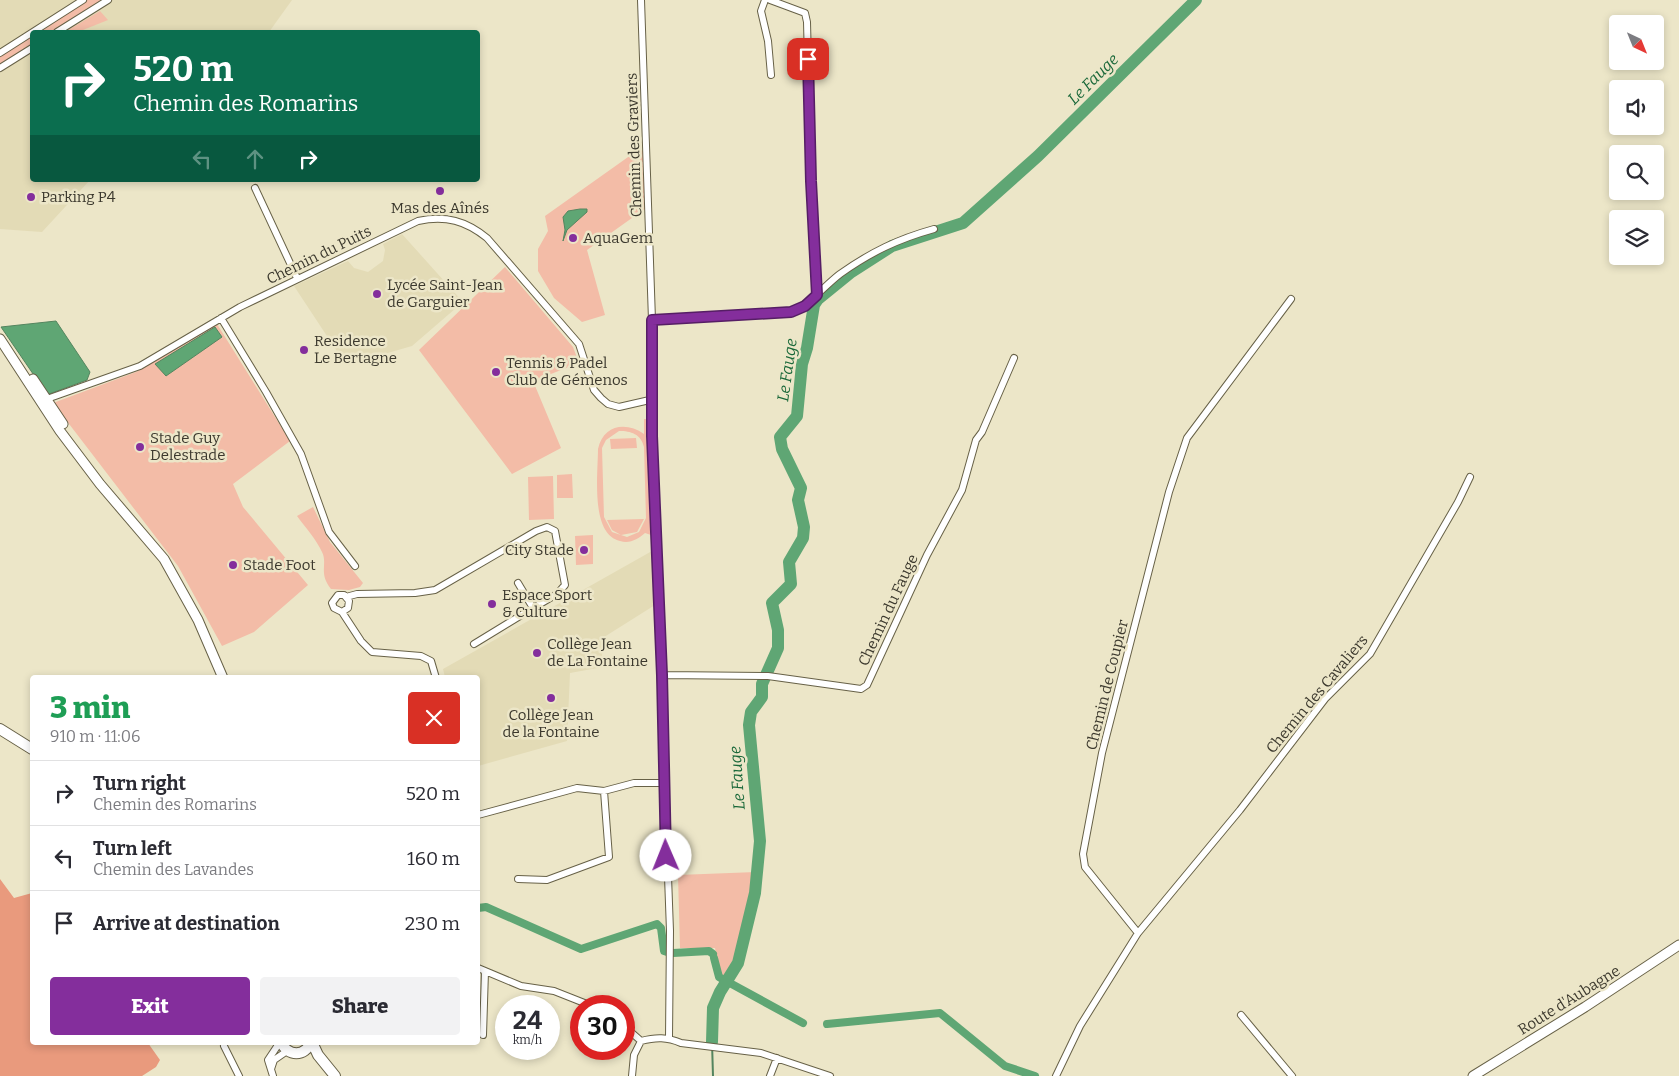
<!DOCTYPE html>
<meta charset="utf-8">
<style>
:root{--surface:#fff;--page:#f2f2f3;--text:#2b2b33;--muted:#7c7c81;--line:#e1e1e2;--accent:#842e9c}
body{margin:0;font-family:Bitter,serif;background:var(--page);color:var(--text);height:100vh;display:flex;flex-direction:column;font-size:19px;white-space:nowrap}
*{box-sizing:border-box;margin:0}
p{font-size:16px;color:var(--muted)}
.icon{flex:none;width:28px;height:28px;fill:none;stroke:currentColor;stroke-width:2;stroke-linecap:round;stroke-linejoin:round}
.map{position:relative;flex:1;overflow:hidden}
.side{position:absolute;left:30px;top:675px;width:450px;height:370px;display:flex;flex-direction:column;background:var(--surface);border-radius:5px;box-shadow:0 2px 8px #0003}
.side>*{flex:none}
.banner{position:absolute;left:30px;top:30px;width:450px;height:152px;border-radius:5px;box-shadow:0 2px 8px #0003;background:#0b6e4f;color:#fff;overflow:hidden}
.needle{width:32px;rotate:137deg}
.controls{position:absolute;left:1609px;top:15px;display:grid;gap:10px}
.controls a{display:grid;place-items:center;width:55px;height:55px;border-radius:5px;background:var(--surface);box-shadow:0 2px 8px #0003;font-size:25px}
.speed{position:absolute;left:495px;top:995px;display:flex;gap:10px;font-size:25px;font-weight:700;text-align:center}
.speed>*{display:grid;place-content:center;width:65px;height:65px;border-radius:50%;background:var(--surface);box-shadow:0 2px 8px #0003;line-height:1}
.speed small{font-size:12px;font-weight:400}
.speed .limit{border:8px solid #d22;background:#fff;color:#111}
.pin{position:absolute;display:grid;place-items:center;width:42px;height:42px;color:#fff;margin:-21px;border-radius:10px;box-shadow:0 2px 8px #0006}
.me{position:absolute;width:55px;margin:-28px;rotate:359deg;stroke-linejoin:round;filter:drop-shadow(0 0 4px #0008)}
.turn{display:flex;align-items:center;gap:18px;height:105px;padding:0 20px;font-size:22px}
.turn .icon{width:65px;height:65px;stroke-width:2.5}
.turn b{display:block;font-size:35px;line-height:42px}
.lanes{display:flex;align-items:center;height:48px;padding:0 20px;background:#0003;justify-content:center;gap:25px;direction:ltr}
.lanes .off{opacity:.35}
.round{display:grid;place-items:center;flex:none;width:52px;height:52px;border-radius:5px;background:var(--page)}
.overview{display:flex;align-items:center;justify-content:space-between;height:85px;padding:0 20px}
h1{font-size:30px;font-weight:800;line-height:38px;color:#1e9e55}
.action{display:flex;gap:10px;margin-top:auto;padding:10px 20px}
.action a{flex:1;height:58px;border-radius:5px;background:var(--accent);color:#fff;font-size:20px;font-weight:800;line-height:58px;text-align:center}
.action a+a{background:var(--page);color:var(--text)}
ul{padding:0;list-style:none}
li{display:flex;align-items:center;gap:15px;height:65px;padding:0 20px;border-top:1px solid var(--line)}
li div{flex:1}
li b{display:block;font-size:19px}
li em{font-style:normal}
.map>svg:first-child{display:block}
.built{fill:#e3dbb6}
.green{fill:#f3bca7;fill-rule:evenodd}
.forest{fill:#e99a7d}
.water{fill:#5fa674;stroke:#54855f}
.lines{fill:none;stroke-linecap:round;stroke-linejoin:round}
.stream{stroke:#54855f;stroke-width:2}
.canal{stroke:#5fa674;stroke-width:8}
.river{stroke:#5fa674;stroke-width:12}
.minor-casing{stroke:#676147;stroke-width:8}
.secondary-casing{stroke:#676147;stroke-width:11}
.primary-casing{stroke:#676147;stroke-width:12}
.minor{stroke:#fff;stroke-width:6}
.secondary{stroke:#fff;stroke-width:9}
.primary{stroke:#fff;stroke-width:10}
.route-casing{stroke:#561e65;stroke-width:12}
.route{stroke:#842e9c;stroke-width:9}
.poi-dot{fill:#842e9c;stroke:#ece6c8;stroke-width:2}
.labels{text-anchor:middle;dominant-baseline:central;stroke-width:5;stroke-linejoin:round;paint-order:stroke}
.street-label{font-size:15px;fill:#3c392e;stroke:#ece6c8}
.poi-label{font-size:15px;fill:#3c392e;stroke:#ece6c8;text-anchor:start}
.water-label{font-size:16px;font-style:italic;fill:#1a6839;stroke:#ece6c8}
</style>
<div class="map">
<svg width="1679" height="1076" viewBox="0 0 1679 1076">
<rect width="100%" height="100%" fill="#ece6c8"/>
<path class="built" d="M0,0H292L269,32H32V180H90L42,232L0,229Z
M402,234L463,302L412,346L346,365L294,286L348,261L354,268L368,272L383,261L385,250L383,244Z
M652,551L655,605L601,639L603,667L570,673L567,741L478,766V678L445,677L443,669Z"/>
<path class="green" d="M87,0H100V2L54,32H36Z
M100,11L108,20L78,32H65Z
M32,35V46L0,67V55Z
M638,150L645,151L646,208L587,250L605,315L582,322L554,298L538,271V249L548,231L545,216Z
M505,267L573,347L579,363L533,381L561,448L512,474L419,350Z
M217,324L290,441L233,484L243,507L308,585L254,632L222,646L178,566L53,403L136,372Z
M644,419H649L651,535L645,533C638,539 630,544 620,541C590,534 598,474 598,449C603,425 626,421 644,434ZM619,431C631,431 641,434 644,447L646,518L639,532L627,537L612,532L604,517L602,448L606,440Z
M636,438L637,448L611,449L610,439Z
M572,474L573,498H557V475Z
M553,476L554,519L529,520L528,477Z
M313,507L330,542L363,583L360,587L349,590L331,589C318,573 328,564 322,552C316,539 305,527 297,516Z
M644,519L637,532L621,535L612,530L607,520Z
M593,535V564L576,565L575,536Z
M756,872C753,908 747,949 726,979L720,974L715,948H680L678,875Z"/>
<path class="forest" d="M0,879L14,898L32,893V1042L148,1043L160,1060L156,1067L142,1076H0Z"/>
<path class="water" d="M580,209H587V212L567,230L563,241L565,230L563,217L568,211Z
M56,321L90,372L87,380L49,394L42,387L1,327Z
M215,327L222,337L166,376L155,364Z"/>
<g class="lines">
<path class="stream" d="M712,1042L713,1076"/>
<path class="canal" d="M478,908L486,907L581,949L657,924L661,928L664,951L667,952
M673,953L709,951L713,954
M714,958L719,977L724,980
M728,982L803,1023
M827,1024L940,1013L1005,1066L1035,1076"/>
<path class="river" d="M712,1042L713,1008L720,992L738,963L755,893L760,841L749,725L751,712L762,697V684L778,648V630L772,603L791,584L789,562L803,538L804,527L798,500L801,488L782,449L780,437L797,416L802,364L807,348L814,305L818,299L850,273L892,246L963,223L1038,156L1196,0"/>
<defs>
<path id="minor" d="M641,0L652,320V436L670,931L669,1038
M765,0L761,11L768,41L771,75
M770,0L805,13L807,22L811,181L817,295
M57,32L108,0
M0,53L83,0
M0,68L32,48
M255,188L297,278
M221,318L266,392L301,454L329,532L355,566
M652,320L791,311C811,304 823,287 840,274C871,252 898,239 934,229
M44,400L140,366L240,307L418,221C446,215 466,221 487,238L579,344L594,390L601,398L608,404L619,407L654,399
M346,597L357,594L415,593L435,590L536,531L547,527L555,531L565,585L557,594L533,608L518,583
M342,612L348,608L349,601L344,595H338L332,603L334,608L342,612L361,641L372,652L421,656L431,661L436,678
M474,644L533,608
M662,675L768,676L861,689L867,685L927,555L962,490L976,440L982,432L1014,358
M478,815L577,788L604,791L634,783H664
M518,879L547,880L609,857L604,791
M1138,933L1240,810L1325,699L1370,654L1458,502L1470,477
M478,968L521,986L554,991L592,1006
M1241,1015L1292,1076
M624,1026L641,1041
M483,1035L485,971
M641,1041C656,1037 667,1037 681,1043L761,1053L830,1076
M224,1046L239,1076
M271,1069L274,1060L287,1051
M273,1076L268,1060L280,1042
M632,1076L634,1055L641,1041
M770,1076L777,1058
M1056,1076L1080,1026L1138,933L1085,867L1083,854L1102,753L1169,492L1187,438L1291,299"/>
<path id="secondary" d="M0,339L60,431L100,484L164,559L198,620L223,678
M33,379L63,424
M1473,1076L1585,1007L1679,945"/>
<path id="primary" d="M0,729L32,749
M281,1042C288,1057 305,1057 311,1042
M312,1042L318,1055L335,1076"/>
</defs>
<use href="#minor" class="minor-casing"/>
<use href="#secondary" class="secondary-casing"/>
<use href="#primary" class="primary-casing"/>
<use href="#minor" class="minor"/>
<use href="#secondary" class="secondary"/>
<use href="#primary" class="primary"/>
</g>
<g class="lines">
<defs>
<path id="route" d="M666,856L662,675L652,436V320L791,312L805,306L817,295L811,181L808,59"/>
</defs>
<use href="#route" class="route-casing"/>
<use href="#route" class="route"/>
</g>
<g class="poi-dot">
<circle cx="440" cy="191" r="5"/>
<circle cx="31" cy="197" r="5"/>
<circle cx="573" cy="238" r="5"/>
<circle cx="377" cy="294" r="5"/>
<circle cx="304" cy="350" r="5"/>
<circle cx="496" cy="372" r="5"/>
<circle cx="140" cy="447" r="5"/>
<circle cx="584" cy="550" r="5"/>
<circle cx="233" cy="565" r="5"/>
<circle cx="492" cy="604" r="5"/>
<circle cx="537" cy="653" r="5"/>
<circle cx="551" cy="698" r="5"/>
</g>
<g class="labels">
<g class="street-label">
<text transform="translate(634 145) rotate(-92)">Chemin des Graviers</text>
<text transform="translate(319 255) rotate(-26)">Chemin du Puits</text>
<text transform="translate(888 610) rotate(-65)">Chemin du Fauge</text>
<text transform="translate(1107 685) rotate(-76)">Chemin de Coupier</text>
<text transform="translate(1317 694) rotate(-50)">Chemin des Cavaliers</text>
<text transform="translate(1569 1000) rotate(-32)">Route d'Aubagne</text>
</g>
<g class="poi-label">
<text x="41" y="197">Parking P4</text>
<text x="440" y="208" text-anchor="middle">Mas des Aînés</text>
<text x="583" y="238">AquaGem</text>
<text x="387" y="285">Lycée Saint-Jean<tspan x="387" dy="17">de Garguier</tspan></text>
<text x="314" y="341">Residence<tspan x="314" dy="17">Le Bertagne</tspan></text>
<text x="506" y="363">Tennis &amp; Padel<tspan x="506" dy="17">Club de Gémenos</tspan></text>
<text x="150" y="438">Stade Guy<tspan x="150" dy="17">Delestrade</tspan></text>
<text x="574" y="550" text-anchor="end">City Stade</text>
<text x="243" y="565">Stade Foot</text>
<text x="502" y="595">Espace Sport<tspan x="502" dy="17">&amp; Culture</tspan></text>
<text x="547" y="644">Collège Jean<tspan x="547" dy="17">de La Fontaine</tspan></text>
<text x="551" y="715" text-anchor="middle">Collège Jean<tspan x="551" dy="17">de la Fontaine</tspan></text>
</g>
<g class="water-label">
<text transform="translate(1093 79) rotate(-45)">Le Fauge</text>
<text transform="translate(787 370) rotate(-82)">Le Fauge</text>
<text transform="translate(737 778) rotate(-94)">Le Fauge</text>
</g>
</g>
</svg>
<div class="controls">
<a><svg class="needle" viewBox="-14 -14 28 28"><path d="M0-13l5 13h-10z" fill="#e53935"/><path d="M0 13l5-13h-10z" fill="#7c7c81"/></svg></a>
<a><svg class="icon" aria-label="sound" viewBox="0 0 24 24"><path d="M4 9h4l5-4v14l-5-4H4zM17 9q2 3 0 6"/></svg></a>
<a><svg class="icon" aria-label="search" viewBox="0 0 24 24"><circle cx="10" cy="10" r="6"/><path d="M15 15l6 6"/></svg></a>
<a><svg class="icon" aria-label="layers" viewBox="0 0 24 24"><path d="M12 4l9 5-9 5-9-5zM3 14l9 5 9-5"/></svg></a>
</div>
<div class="speed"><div>24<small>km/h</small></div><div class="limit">30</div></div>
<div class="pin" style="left:808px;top:59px;background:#d93025"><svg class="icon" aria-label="arrive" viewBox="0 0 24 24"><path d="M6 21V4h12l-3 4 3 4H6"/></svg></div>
<svg class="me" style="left:666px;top:856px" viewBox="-20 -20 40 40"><circle r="19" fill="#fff"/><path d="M0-13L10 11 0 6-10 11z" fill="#842e9c"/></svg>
<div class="banner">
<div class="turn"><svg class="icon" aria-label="right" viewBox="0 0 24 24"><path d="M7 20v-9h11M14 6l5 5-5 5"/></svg><div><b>520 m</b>Chemin des Romarins</div></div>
<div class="lanes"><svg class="icon off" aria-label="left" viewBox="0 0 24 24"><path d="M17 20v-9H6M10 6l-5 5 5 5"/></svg><svg class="icon off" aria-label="ahead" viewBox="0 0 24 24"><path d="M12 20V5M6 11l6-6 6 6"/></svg><svg class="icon" aria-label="right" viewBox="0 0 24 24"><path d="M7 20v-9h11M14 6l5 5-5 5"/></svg></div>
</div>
<section class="side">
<div class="overview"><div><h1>3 min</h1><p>910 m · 11:06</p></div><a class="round" style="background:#d93025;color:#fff"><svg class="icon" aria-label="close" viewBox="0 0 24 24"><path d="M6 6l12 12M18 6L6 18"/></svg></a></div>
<ul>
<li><svg class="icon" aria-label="right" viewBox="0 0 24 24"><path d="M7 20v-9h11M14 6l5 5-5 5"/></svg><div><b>Turn right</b><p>Chemin des Romarins</p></div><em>520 m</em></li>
<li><svg class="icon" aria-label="left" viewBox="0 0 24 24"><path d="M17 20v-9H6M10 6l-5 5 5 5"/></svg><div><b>Turn left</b><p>Chemin des Lavandes</p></div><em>160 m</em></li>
<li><svg class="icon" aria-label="arrive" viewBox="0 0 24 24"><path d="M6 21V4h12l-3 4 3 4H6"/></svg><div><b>Arrive at destination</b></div><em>230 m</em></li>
</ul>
<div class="action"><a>Exit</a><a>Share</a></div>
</section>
</div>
